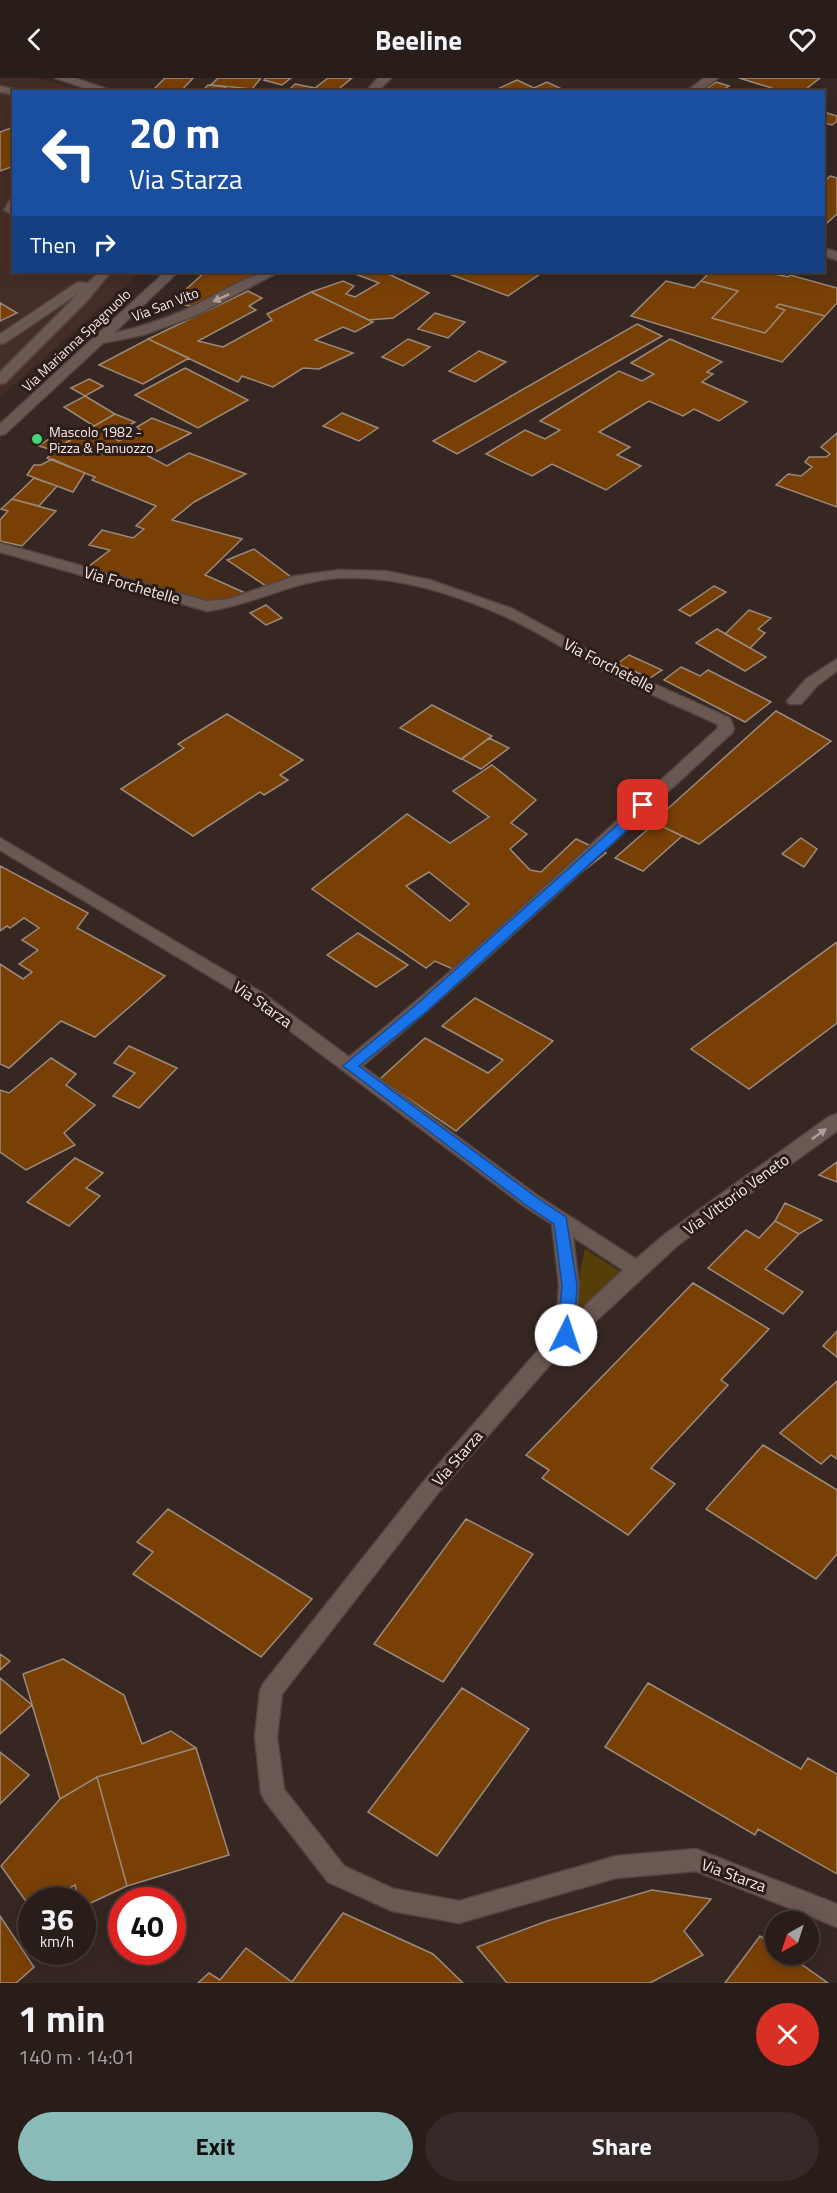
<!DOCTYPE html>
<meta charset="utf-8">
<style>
:root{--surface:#291d1a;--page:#352a27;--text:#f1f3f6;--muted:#a5a2a2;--line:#453b39;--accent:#8bbbb9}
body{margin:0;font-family:"Titillium Web",sans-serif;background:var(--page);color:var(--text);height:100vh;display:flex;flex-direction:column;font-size:22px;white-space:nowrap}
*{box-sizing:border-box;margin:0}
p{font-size:20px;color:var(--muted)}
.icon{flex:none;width:33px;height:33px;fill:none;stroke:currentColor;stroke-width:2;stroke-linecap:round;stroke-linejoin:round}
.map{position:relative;height:1905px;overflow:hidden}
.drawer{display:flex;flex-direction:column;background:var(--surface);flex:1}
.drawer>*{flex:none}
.top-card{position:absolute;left:12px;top:12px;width:813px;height:183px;border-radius:0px;box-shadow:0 3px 15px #0003,0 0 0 2px var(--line);background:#1a4fa0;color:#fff;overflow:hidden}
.needle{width:39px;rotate:219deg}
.tools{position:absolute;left:765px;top:1833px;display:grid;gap:12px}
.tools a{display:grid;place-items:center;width:54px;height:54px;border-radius:50%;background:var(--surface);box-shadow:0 3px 15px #0003,0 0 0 2px var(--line);font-size:30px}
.speed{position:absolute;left:18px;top:1809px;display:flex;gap:12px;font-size:30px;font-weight:700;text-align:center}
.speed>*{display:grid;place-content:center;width:78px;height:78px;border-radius:50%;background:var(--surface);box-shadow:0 3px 15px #0003,0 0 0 2px var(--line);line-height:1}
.speed small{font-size:15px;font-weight:400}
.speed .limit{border:9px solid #d22;background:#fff;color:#111}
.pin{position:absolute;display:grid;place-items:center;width:51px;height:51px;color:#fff;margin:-26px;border-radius:12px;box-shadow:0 3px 9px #0006}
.me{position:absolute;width:66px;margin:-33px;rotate:4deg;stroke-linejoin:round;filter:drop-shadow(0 0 4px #0008)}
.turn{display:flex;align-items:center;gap:21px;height:126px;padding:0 18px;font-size:27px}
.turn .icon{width:78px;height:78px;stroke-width:2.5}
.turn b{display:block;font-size:42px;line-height:51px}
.then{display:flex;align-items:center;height:57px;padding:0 18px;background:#0003;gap:12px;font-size:22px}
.round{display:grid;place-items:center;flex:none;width:63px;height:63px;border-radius:32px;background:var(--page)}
.head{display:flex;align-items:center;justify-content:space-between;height:102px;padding:0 18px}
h1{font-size:36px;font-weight:700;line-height:45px}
.cta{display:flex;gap:12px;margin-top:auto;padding:12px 18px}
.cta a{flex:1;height:69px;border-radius:36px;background:var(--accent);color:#111;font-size:24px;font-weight:700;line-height:69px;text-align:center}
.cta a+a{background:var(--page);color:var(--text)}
header{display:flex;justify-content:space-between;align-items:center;height:78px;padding:0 18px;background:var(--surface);font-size:27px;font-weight:700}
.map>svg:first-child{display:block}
.built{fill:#452d27}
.green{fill:#563e08}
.building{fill:#794006;stroke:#9a8a7e;stroke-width:1.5;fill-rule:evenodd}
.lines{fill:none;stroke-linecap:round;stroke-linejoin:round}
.minor-casing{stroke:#524340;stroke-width:3}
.minor{fill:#6b5853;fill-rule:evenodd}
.oneway{fill:#b0a09c}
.route{fill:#1a73e8;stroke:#114b97;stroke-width:1.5}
.poi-dot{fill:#40d77c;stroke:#2d1d19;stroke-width:2}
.labels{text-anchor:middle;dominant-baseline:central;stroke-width:6;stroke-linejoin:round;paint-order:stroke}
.far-street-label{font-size:14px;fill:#f5e9e6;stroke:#2d1d19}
.far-poi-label{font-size:14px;fill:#f5e9e6;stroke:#2d1d19;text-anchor:start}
.street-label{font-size:16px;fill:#f5e9e6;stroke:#2d1d19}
</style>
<header><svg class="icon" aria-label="back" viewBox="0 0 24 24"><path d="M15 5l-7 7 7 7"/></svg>Beeline<svg class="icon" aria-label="heart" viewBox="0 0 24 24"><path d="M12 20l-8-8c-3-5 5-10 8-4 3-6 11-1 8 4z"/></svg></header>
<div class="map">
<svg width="837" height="1905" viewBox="0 0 837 1905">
<rect width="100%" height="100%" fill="#372722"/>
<path class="built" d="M0,0H34L90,13L14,14V194H141L0,319Z"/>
<path class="green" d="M585,1171L629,1199L566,1257Z"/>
<path class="building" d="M165,0H193L180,14L153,12Z
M218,0H261L252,11L211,7Z
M266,0H291L282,7L264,2Z
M328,0H352L335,14L315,10Z
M739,0H820L802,14H771L775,11Z
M517,2L534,10L547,4L568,14H491Z
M716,4L729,8L723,12L726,14H702Z
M295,6L315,10L334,14H287Z
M208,7L226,9L220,14H201Z
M824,34L837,38V43L832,47L824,45Z
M11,50L14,51V88L0,93V54Z
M830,98L837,100V136L827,145L824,144V104Z
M205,194H261L194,229L172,224Z
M350,194H384L429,215L393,240L369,242L311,214L343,203L354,208L346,216L355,219L379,205Z
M444,194H543L508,218Z
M710,194H777L775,196L788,199L790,197L837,210V225L825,238L779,226L776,229L785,232L765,255L712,240L738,213L701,203Z
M666,203L694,210L701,203L738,213L712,240L765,255L785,232L776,229L779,226L825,238L782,284L631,238Z
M248,213L262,220L249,228L256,232L198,263L223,269L272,242L267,236L311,214L373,244L355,254L343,249L315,262L353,275L319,291L303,290L273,309L242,298L238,304L148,261Z
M0,225L17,235L0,243Z
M435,235L465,244L448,260L418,251Z
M637,246L662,258L457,376L433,363Z
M148,261L189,280L143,306L99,287Z
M408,261L430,269L403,288L382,279Z
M670,261L722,284L707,294L713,296L702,304L747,324L719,343L694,331L683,338L649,323L599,354L630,369L617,377L641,388L606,412L552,386L532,398L486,376L525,352L545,361L560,352L540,343L619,293L642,303L654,296L631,285Z
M479,273L506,284L475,304L449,293Z
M185,290L248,322L198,350L135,317Z
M89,301L103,308L85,318L71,310Z
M85,318L115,336L94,348L64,329Z
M342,335L378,350L359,363L323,348Z
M115,336L135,344L109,358L119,363L140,352L137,349L152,340L191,355L148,378L167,388L189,375L246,396L194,424L172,442L242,461L205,497L250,517L222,529L88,489L110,472L89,467L102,452L133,460L144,451L136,448L156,428L92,402L95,399L47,380L69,362Z
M60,353L75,359L55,373L39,368Z
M837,355V429L776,407L788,396L801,398L812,389L805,384L809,379H826L830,376L821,369Z
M52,381L85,395L73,414L27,397L34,387H41Z
M34,400L57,408L39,428L12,421Z
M12,421L56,433L22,468L0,463V442L8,433L1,431Z
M254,471L295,502L269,510L227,482Z
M714,508L726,514L690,538L679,532Z
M266,527L282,540L266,547L250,535Z
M749,532L771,540L758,551L765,555L750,570L725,556Z
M717,551L750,570L766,579L745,593L696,565Z
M629,577L662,592L650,600L617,586Z
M681,589L700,598L708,592L771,624L745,644L664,602Z
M432,627L492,658L461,681L400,650Z
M776,633L831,663L699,766L653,744Z
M227,636L303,682L280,697L288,702L264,717L260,714L193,758L121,711L184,670L178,666Z
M489,660L509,670L481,691L462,681Z
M492,687L536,722L511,745L527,756L510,771L530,792L541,794L576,761L606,775L457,893L435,883L426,890L312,811L407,736L450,765L489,739L453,713ZM429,794L469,826L450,843L406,808Z
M655,745L682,758L643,793L615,780Z
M801,760L817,771L804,789L782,776Z
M0,788L88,835L77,850L165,898L95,959L61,943L9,990L0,986V886L23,901L32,894L19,886L38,872L22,862L39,850L24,840L10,850L7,848L0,853Z
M358,855L408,887L376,909L327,877Z
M837,864V945L749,1011L691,971Z
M475,920L553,963L456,1053L380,1001L425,960L488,995L503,982L442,948Z
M129,968L177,990L139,1030L113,1018L135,995L114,985Z
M51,980L76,996L66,1007L95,1027L64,1055L75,1067L26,1092L0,1074V1012L9,1015Z
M75,1080L103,1095L86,1110L100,1118L69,1148L27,1124Z
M837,1084V1104L819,1097Z
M785,1125L822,1142L799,1156L775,1143Z
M775,1143L799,1156L765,1191L803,1214L783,1236L708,1190L746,1152L759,1160Z
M693,1205L769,1251L721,1302L728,1307L651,1390L675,1406L628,1457L542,1400L549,1392L526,1377Z
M837,1253V1279L823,1268Z
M837,1303V1381L831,1377L821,1386L780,1355Z
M763,1367L837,1412V1476L816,1501L706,1431Z
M168,1431L312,1521L261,1579L133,1496L153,1474L137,1464Z
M466,1441L533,1476L443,1604L374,1566Z
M0,1576L10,1583L0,1592Z
M63,1581L124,1617L142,1666L171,1653L196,1670L97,1699L60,1721L23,1596Z
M0,1600L32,1627L0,1656Z
M648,1605L801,1691L808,1680L837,1696V1796L758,1751L755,1757L605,1669Z
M462,1610L529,1651L437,1778L368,1734Z
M196,1670L229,1777L127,1808L97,1699Z
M0,1674L29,1697L0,1726Z
M97,1699L127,1808L82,1829V1822H78L75,1807L48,1822H32V1832L1,1788L60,1721Z
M652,1812L711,1821L684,1853L703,1877L650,1905H507L477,1869L547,1843Z
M343,1835L433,1876L463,1905H198L209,1895L220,1902L246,1870L292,1904Z
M0,1838L34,1889L16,1905H0Z
M760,1858L776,1868V1876H787L828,1905H725Z"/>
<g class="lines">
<defs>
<path id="minor" d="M55,0H74L116,14H96Z
M378,0H391L377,14H365Z
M704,0H718L699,14H686Z
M0,8L18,12L19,14H14V17L0,14Z
M14,121V138L4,132L10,122Z
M824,170L837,174V182L824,178Z
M99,194H111L86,224L5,305L0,306V294L79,215L5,265L0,266V256L78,204L88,205Z
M165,194H178L114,255C138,250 162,242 185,232C212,221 251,191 279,194L195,238L143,257L103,265L5,356L0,357V346Z
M0,465L207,523L229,521L295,498L339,492L385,493L430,502L513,531L632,596L730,640L734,651L732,655C609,767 490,882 362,988L538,1118L636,1181L664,1157L830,1038L837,1036V1053L678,1167L554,1282L438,1415L282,1616L277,1659L284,1711L344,1788L394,1811L459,1823L616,1778L696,1771L837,1826V1849L696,1793L616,1800L459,1845L392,1833L328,1804L265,1723L261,1715L255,1659L260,1613L263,1606L424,1403L540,1270L556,1255L559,1207L552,1146L524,1128L249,922L0,772V760L261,914L349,979C477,875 596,761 718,650L717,646C685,631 653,618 621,602C581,582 543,555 502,537C451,515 395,497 339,500C293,503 253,527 207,533L0,474ZM573,1159L623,1192L577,1235L579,1207Z
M837,581V593L818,607L801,626H789L787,623L806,601Z"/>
</defs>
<use href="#minor" class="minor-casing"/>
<use href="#minor" class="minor"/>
</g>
<defs><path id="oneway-solid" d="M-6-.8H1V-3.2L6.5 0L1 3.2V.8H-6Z" transform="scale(1.5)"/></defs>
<g class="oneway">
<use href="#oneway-solid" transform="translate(221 220) rotate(155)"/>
<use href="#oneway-solid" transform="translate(819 1056) rotate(-36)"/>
</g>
<path class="route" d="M643,723L649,727L624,755L427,933L359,988L536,1119L566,1139L577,1207L574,1257L571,1261H561L558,1257L562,1207L554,1146L526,1127L343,988L417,926L615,749L639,724Z"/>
<circle class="poi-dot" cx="37" cy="361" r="6"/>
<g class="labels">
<g class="far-street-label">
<text transform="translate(165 226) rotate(-21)">Via San Vito</text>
<text transform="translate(76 262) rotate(-43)">Via Marianna Spagnuolo</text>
</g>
<g class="far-poi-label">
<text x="49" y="353">Mascolo 1982 -<tspan x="49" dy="16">Pizza &amp; Panuozzo</tspan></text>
</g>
<g class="street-label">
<text transform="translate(132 507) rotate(16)">Via Forchetelle</text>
<text transform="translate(609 587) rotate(27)">Via Forchetelle</text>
<text transform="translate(263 926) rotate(35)">Via Starza</text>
<text transform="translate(736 1116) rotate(-36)">Via Vittorio Veneto</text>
<text transform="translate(457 1380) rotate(-49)">Via Starza</text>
<text transform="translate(734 1797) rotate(20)">Via Starza</text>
</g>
</g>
</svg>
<div class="tools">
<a><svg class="needle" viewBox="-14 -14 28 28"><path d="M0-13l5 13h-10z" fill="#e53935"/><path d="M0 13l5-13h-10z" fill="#a5a2a2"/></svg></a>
</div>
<div class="speed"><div>36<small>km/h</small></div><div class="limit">40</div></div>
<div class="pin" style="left:643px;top:727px;background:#d93025"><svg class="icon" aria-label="arrive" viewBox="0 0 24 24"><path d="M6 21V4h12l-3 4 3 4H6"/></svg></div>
<svg class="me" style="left:566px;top:1257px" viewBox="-20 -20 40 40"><circle r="19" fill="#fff"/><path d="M0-13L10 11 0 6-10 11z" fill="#1a73e8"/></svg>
<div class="top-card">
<div class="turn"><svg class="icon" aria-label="left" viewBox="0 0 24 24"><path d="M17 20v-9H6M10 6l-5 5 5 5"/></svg><div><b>20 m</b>Via Starza</div></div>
<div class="then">Then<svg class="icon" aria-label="right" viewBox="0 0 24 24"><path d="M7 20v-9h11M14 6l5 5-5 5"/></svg></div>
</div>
</div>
<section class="drawer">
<div class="head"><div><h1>1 min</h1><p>140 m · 14:01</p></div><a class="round" style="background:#d93025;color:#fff"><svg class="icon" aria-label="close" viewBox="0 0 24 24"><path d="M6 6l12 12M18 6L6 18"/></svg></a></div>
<div class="cta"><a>Exit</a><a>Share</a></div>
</section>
